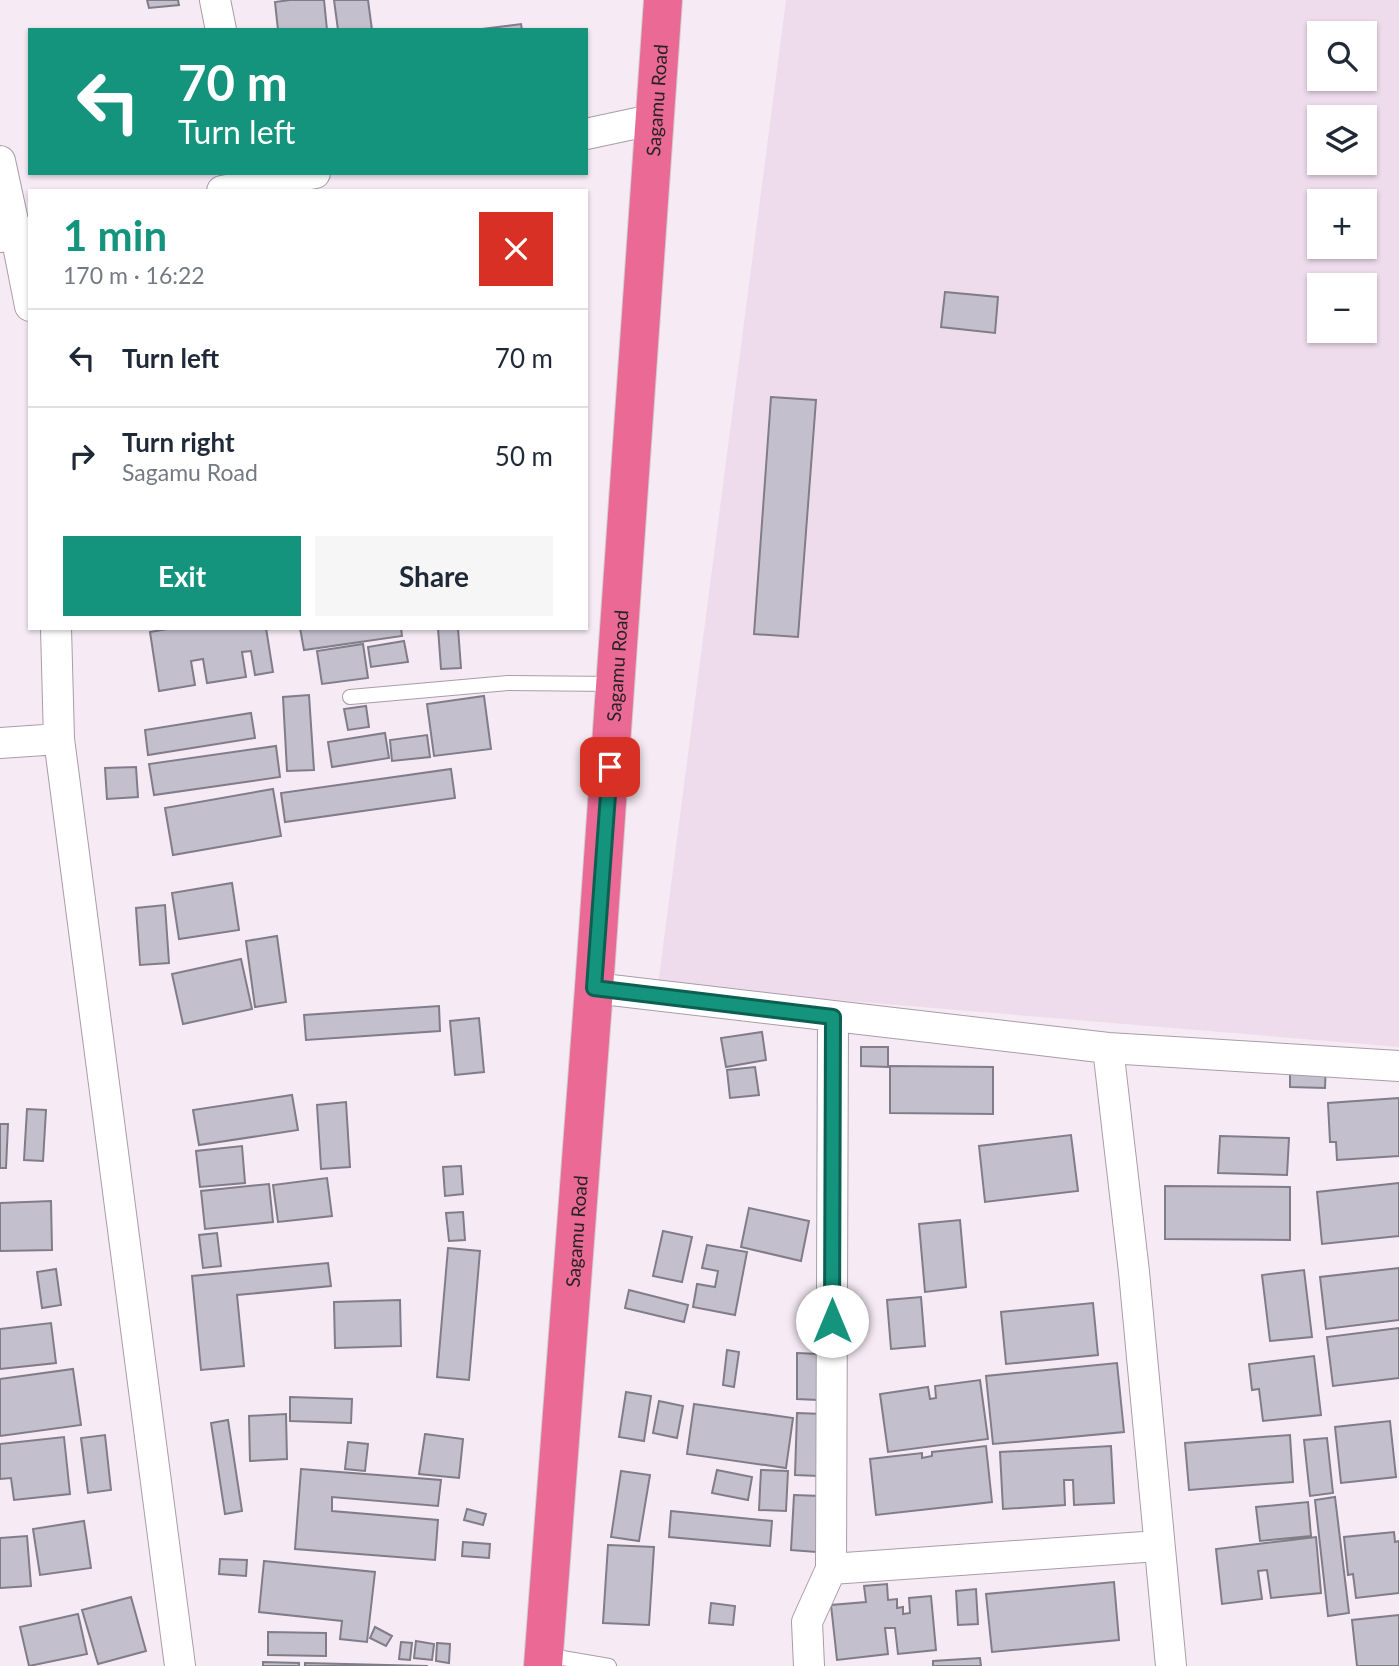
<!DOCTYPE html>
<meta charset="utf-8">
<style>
:root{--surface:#fff;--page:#f6f6f7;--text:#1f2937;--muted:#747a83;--line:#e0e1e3;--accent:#14947d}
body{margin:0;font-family:Lato,sans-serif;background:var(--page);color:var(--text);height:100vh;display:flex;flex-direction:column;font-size:26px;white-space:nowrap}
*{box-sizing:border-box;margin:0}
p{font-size:23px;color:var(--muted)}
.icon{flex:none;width:38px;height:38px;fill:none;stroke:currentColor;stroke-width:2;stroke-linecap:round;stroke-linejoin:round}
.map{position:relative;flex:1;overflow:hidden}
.panel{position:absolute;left:28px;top:189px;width:560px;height:441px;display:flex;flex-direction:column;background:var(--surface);border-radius:0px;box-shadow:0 2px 5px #0004}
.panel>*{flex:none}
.banner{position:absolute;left:28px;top:28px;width:560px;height:147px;border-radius:0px;box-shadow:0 2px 5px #0004;background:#14947d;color:#fff;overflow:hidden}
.fabs{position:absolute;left:1307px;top:21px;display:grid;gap:14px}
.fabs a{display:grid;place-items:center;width:70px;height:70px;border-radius:0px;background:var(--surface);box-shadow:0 2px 5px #0004;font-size:35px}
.pin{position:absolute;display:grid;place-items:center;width:60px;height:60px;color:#fff;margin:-30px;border-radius:14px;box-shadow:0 4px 10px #0006}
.me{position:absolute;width:77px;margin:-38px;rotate:0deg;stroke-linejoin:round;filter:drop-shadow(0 0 5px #0008)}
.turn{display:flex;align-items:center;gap:24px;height:147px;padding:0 35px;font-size:32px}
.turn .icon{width:91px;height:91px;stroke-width:2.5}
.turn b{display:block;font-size:49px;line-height:60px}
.round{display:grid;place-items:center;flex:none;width:74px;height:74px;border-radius:0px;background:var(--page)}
.head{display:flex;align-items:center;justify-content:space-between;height:119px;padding:0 35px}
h1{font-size:42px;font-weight:700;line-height:52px;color:var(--accent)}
.cta{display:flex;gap:14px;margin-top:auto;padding:14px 35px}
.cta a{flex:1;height:80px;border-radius:0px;background:var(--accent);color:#fff;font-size:28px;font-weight:700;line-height:80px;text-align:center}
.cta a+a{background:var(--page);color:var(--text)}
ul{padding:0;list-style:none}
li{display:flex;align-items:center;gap:21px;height:98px;padding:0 35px;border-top:2px solid var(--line)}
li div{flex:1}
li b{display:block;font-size:26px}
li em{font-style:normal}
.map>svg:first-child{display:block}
.built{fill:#eedcec;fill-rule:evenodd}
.building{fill:#c3bfcc;stroke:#807d89;stroke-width:2}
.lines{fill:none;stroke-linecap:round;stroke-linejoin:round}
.lane-casing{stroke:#a89da7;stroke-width:16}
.street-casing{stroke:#a89da7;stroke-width:32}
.highway-casing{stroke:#cfcecf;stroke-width:40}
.lane{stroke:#fff;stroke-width:14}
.street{stroke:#fff;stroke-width:30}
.highway{stroke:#ea6995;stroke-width:38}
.route-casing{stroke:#0d6051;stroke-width:18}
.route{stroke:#14947d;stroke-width:12}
.labels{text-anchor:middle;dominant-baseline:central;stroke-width:6;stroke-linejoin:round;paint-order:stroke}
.street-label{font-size:19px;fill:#272226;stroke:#f6eaf4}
</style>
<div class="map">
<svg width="1399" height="1666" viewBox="0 0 1399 1666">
<rect width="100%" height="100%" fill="#f6eaf4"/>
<path class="built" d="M786,0H1399V1047L658,985ZM1320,33H1365V79H1320ZM1320,117H1365V163H1320ZM1320,201H1365V247H1320ZM1320,285H1365V331H1320Z"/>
<path class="building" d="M147,0H178L179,5L149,8Z
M290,0H324L327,30H278L275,2Z
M334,0H368L372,30H338Z
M521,24L522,30H474Z
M945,292L998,297L995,333L941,327Z
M771,397L816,400L798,637L754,634Z
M173,628H266L273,672L255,675L251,651L242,652L246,677L207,683L203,659L191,661L195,685L159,691L150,632Z
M300,628H401L402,636L304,650Z
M438,628H458L461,668L441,669Z
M404,641L408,662L371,667L368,647Z
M363,644L368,678L322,684L317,651Z
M309,695L314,770L287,771L283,697Z
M484,696L491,749L434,756L427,704Z
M366,706L369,727L348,730L344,709Z
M251,713L255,738L148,755L145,730Z
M385,733L389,758L332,767L328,742Z
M427,735L430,757L392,761L390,740Z
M276,746L280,777L154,795L149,764Z
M136,767L138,797L107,799L105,768Z
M451,769L455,798L285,822L281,793Z
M273,789L281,836L173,855L165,808Z
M232,883L239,930L179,939L172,893Z
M165,905L169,963L140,965L136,908Z
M277,936L286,1002L255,1007L246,941Z
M241,959L252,1009L183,1024L172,974Z
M439,1006L440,1031L306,1040L304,1015Z
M479,1018L484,1072L455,1075L450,1021Z
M762,1032L766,1060L726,1067L721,1038Z
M861,1047H888V1067L861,1066Z
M1290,1064H1326L1325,1088L1290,1087Z
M890,1066L993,1067V1114L890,1113Z
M755,1067L759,1095L730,1098L727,1070Z
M292,1095L298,1130L199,1145L193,1110Z
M1399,1098V1156L1337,1160L1336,1142H1330L1328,1103Z
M346,1102L350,1167L321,1169L317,1105Z
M27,1109L46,1110L43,1161L24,1160Z
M0,1124H8L6,1168H0Z
M1071,1135L1078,1191L985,1202L979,1146Z
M1220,1136L1289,1138L1287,1175L1218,1173Z
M242,1146L245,1183L200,1187L196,1151Z
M461,1166L463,1194L445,1196L443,1167Z
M327,1178L332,1216L278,1222L273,1185Z
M1399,1183V1236L1322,1244L1317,1192Z
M269,1184L273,1222L205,1229L201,1191Z
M1165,1186L1290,1187V1240L1165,1239Z
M51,1201L52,1250L0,1251V1203Z
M749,1208L809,1221L801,1261L741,1247Z
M463,1212L465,1240L449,1241L446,1213Z
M960,1220L966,1287L925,1292L919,1224Z
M663,1231L692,1237L682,1282L653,1276Z
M217,1233L221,1266L203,1268L199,1235Z
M707,1245L747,1252L735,1315L693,1307L697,1284L715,1287L718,1271L702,1268Z
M448,1248L480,1251L469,1380L437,1377Z
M328,1263L331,1286L237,1295L244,1366L201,1370L192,1276Z
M1399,1268V1320L1326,1329L1320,1277Z
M56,1269L61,1305L42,1308L37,1272Z
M1304,1270L1312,1337L1270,1341L1262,1275Z
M629,1290L688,1305L684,1322L625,1308Z
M921,1297L925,1346L891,1349L887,1300Z
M400,1300L401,1346L335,1348L334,1302Z
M1093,1303L1098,1355L1006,1364L1001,1312Z
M51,1323L56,1363L0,1369V1329Z
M1399,1328V1378L1333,1386L1327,1337Z
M727,1350L739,1352L734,1387L723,1385Z
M797,1353L819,1354L818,1400L797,1399Z
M1314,1356L1321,1415L1263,1421L1259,1389L1252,1390L1249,1364Z
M1117,1363L1124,1432L993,1444L986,1376Z
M73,1369L81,1425L0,1436V1379Z
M980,1380L988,1439L888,1452L880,1394L928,1387L930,1399L936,1398L935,1386Z
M626,1392L651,1396L644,1441L619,1437Z
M290,1397L352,1399L351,1423L290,1421Z
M659,1401L683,1406L677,1438L653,1433Z
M694,1404L793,1418L786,1468L687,1454Z
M797,1413L822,1414L819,1476L795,1475Z
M286,1414L287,1459L250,1461L249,1416Z
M228,1420L242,1511L225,1514L211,1423Z
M1390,1421L1396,1477L1341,1483L1335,1427Z
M425,1434L463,1439L459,1478L419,1474Z
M105,1435L111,1490L88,1493L81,1438Z
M1290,1435L1293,1482L1189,1490L1185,1443Z
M64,1437L70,1494L14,1500L11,1478L0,1479V1444Z
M1327,1438L1333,1493L1310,1496L1304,1440Z
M348,1442L368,1444L365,1471L345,1469Z
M986,1446L992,1502L876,1515L870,1459L922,1453V1458L932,1456V1452Z
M1111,1446L1114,1503L1074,1505L1073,1480H1064L1065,1505L1003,1509L1000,1452Z
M301,1469L441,1480L438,1506L332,1497V1511L438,1520L435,1560L295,1549Z
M717,1470L752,1477L748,1500L712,1493Z
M761,1470L788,1471L786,1511L759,1510Z
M621,1471L650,1475L639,1541L611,1537Z
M794,1495L820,1496L816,1552L791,1550Z
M1335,1497L1349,1613L1328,1616L1315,1500Z
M1308,1502L1311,1536L1260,1541L1256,1507Z
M467,1509L486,1514L483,1525L464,1520Z
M671,1511L772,1521L770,1546L669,1537Z
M84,1521L91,1568L40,1575L33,1529Z
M1394,1532L1395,1542L1399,1541V1593L1356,1598L1353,1574L1348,1575L1344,1537Z
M27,1536L31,1586L0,1588V1538Z
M1316,1537L1321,1593L1271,1598L1267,1570L1258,1571L1262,1599L1222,1604L1216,1549Z
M463,1542L490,1544L489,1558L462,1556Z
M608,1545L654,1547L649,1625L603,1623Z
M220,1559L247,1560L246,1576L219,1574Z
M264,1561L375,1572L367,1642L340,1639L342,1621L259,1612Z
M1114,1582L1119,1640L992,1652L986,1594Z
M887,1584L888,1600L897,1599V1608L903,1607V1614L910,1613L909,1598L931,1596L936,1650L898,1654L895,1628H885L888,1654L837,1660L831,1605L866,1602L864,1586Z
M976,1589L978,1624L958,1625L956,1591Z
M131,1597L146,1651L98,1664L82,1610Z
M711,1603L735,1606L733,1625L709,1623Z
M78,1614L87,1654L29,1666L20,1627Z
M1399,1615V1666H1357L1352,1620Z
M375,1627L392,1636L386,1646L370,1638Z
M268,1632L326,1633V1656L268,1655Z
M416,1641L434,1644L432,1660L414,1658Z
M401,1642L412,1643L410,1660L399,1659Z
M437,1643L450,1644L449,1663L436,1661Z
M980,1658L981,1666H933V1661Z
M263,1662L299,1663V1666H263Z
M305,1663L428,1666H305Z"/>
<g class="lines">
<defs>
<path id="lane" d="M350,697L508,683L614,684
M545,1655L609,1666"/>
<path id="street" d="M215,0L221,30
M586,134L656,119
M0,161L16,235L30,232
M222,191L315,173
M0,237L16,235L30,306
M56,628L59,739L180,1666
M0,743L59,739
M594,988L1108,1048L1399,1066
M1108,1048L1134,1272L1171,1666
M831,1569L1158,1546
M809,1666L807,1622L831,1569L833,1017"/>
<g id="highway">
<path id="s1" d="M543,1666L594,988L663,0"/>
</g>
</defs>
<use href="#lane" class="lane-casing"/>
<use href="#street" class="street-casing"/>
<use href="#highway" class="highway-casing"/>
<use href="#lane" class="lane"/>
<use href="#street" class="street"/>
<use href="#highway" class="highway"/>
</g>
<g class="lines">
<defs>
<path id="route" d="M610,767L594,988L833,1017L832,1321"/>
</defs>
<use href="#route" class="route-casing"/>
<use href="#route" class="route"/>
</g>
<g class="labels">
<g class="street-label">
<text stroke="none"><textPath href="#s1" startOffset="1570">Sagamu Road</textPath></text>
<text stroke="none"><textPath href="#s1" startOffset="1003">Sagamu Road</textPath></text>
<text stroke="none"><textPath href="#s1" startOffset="436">Sagamu Road</textPath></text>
</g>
</g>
</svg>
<div class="fabs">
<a><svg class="icon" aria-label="search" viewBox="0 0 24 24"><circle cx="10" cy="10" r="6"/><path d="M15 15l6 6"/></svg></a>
<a><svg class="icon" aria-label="layers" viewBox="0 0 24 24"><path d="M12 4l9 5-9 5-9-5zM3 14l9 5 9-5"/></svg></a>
<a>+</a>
<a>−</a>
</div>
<div class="pin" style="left:610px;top:767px;background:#d93025"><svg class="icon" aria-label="arrive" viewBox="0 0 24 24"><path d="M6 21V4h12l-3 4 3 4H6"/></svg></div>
<svg class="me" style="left:832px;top:1321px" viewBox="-20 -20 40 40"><circle r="19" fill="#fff"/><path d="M0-13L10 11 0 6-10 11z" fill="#14947d"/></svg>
<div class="banner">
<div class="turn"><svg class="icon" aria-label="left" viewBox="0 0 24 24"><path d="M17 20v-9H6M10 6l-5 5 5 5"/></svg><div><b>70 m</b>Turn left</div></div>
</div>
<section class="panel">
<div class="head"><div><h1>1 min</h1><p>170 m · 16:22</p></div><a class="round" style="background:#d93025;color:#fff"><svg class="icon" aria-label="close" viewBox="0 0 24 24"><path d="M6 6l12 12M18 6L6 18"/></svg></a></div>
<ul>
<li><svg class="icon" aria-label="left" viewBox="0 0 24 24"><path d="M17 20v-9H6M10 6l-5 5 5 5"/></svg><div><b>Turn left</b></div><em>70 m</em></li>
<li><svg class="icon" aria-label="right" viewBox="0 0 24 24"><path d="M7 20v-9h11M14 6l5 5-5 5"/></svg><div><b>Turn right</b><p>Sagamu Road</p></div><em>50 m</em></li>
</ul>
<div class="cta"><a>Exit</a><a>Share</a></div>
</section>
</div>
